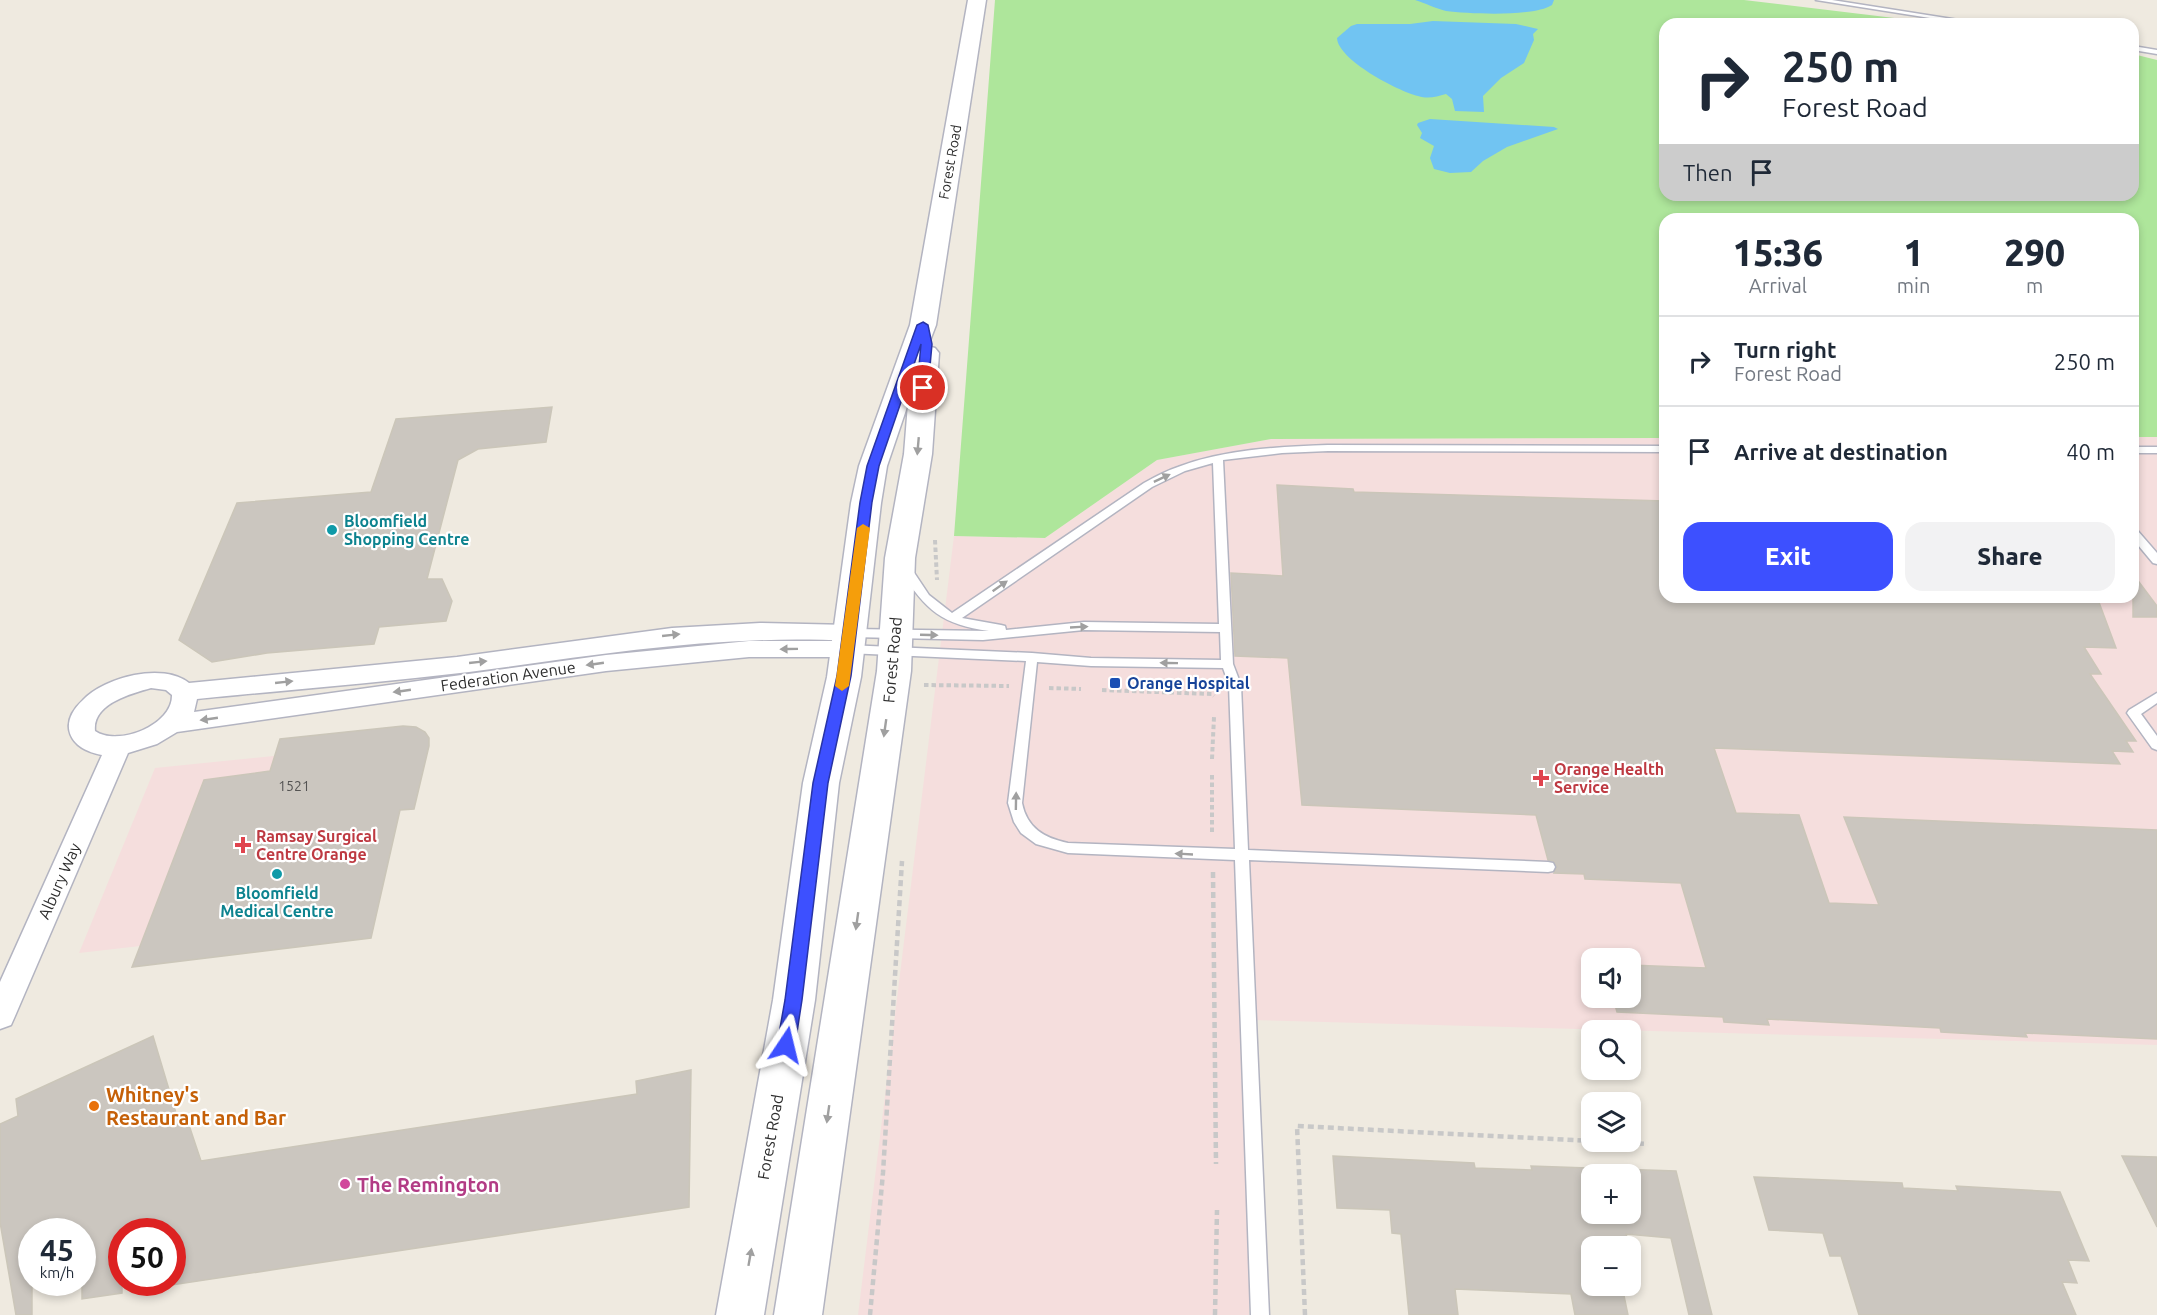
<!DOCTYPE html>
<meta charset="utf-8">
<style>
:root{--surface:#fff;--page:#f2f2f3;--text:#1f2937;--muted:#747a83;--line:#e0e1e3;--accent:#3d50ff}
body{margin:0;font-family:Ubuntu,sans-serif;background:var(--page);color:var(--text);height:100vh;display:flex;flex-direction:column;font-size:22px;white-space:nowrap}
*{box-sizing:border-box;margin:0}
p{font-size:20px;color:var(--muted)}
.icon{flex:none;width:33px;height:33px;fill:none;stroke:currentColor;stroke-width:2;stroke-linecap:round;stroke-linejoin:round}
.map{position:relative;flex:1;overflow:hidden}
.sheet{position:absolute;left:1659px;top:213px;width:480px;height:390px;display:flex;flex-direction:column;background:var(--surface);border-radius:18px;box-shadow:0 3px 9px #0003}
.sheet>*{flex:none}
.banner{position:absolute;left:1659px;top:18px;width:480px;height:183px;border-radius:18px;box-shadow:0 3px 9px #0003;background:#fff;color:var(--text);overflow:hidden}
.buttons{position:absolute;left:1581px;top:948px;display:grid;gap:12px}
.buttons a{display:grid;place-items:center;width:60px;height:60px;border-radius:12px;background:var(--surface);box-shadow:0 3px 9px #0003;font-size:30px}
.speed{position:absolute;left:18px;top:1218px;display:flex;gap:12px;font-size:30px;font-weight:700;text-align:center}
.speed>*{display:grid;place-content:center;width:78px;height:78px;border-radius:50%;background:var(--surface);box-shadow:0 3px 9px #0003;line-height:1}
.speed small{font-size:15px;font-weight:400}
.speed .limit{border:9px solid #d22;background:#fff;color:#111}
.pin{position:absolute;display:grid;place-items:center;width:51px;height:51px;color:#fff;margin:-26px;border:3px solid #fff;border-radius:50%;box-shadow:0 2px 6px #0007}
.me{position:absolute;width:66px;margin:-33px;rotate:10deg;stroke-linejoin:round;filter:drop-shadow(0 0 4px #0008)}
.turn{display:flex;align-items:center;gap:21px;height:126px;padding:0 24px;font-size:27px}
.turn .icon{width:78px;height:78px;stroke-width:2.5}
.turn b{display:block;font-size:42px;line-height:51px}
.then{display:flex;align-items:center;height:57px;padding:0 24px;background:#0003;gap:12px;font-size:22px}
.eta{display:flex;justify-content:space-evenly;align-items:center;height:102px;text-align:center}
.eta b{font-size:36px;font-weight:800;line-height:42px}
.action{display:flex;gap:12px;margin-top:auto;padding:12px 24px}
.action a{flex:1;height:69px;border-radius:18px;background:var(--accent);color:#fff;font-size:24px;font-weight:800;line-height:69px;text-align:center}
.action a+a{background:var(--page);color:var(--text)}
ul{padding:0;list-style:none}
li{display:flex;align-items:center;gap:18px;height:90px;padding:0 24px;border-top:2px solid var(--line)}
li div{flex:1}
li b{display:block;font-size:22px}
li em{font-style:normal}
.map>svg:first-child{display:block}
.medical{fill:#f5dedd;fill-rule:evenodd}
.green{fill:#aee69b}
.water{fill:#71c4f2}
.building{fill:#cbc6bf;stroke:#cbc6b9;stroke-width:1.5;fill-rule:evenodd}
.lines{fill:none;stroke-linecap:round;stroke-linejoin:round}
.service-casing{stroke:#b3b4c1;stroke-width:3}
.minor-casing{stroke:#b3b4c1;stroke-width:3}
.secondary-casing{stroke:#b3b4c1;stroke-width:3}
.path-far1{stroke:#c8c8c8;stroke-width:4;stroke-dasharray:4.5 3;stroke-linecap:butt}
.path{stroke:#c8c8c8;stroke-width:4.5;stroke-dasharray:6 4;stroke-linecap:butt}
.service{fill:#fff;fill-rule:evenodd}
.minor{fill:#fff;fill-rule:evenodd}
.secondary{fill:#fff;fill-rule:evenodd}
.oneway{fill:#a0a0a0}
.route{fill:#3d50ff;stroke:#2834a6;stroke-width:1.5}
.slow{fill:#f59e0b}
.culture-dot{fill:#0f9aa8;stroke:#fff;stroke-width:2}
.transit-dot{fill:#1a4fb4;stroke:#fff;stroke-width:2}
.health-dot{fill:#e0444e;stroke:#fff;stroke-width:2}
.food-dot{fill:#e8710a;stroke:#fff;stroke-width:2}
.hotel-dot{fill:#d1479c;stroke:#fff;stroke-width:2}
.labels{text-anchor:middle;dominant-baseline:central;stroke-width:4.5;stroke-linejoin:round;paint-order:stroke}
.far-street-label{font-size:14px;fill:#2d2d2d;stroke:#fff}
.number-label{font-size:14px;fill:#545352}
.culture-label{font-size:16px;font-weight:bold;fill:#0d838f;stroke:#fff;text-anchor:start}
.street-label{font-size:16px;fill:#2d2d2d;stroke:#fff}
.transit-label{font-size:16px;font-weight:bold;fill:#164399;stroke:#fff;text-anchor:start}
.health-label{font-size:16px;font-weight:bold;fill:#be3a42;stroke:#fff;text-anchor:start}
.near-food-label{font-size:20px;font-weight:bold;fill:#c56008;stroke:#fff;text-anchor:start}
.near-hotel-label{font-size:20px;font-weight:bold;fill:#b23c85;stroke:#fff;text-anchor:start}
</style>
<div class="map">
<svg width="2157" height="1315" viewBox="0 0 2157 1315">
<rect width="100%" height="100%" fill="#efeae0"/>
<path class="medical" d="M2133,437H2157V1045L1254,1020L1251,1042L1249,1315H858L954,536L1045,538L1157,460L1271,439L1665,438V597H2133ZM1592,958H1630V998H1592Z
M390,744L342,923L79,953L155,768Z"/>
<path class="green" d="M995,0H1744L1944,24H1665V195H2133V54L2157,60V437H2133V219H1665V438L1271,439L1157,460L1045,538L954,536Z"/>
<path class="water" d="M1415,0H1554L1552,5C1534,17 1470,14 1446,11C1437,9 1425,3 1415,0Z
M1433,21L1516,24L1538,29L1533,34L1534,40L1524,63L1501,78L1483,96L1484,112L1455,111L1452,99L1446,94C1436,97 1428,99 1418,96C1398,91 1338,60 1337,38L1351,26L1357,24H1410Z
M1430,119L1554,127L1558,129L1507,147L1483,161L1471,172L1450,173L1434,169L1430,158L1434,146L1420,138L1422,133L1417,125L1418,123Z"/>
<path class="building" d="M552,407L546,442L478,449L458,460L427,579H442L452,601L446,621L379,627L374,644L267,653L212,662L179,640L237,503L371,492L396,419Z
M1277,485L1353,489L1354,492L1665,501V597H2097L2116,648L2084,647L2101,674H2090L2136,741H2126L2133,752L2112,751L2120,764L1714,748L1736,813L1799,815L1829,903L1879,905L1844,817L2157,830V1039L2025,1033L2027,1037L1941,1032L1940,1028L1767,1019L1769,1025L1724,1022L1723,1017L1617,1012L1613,998H1630V965L1706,968L1681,883L1585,879L1584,874L1554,873L1557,866L1553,861L1548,860L1536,815L1302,805L1288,658L1235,656L1231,573L1283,576Z
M2133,574L2157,606V617H2133Z
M403,726L416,727L425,732L429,738V746L414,809L400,810L371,938L132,967L204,780L270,771L280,739Z
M153,1036L179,1123L187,1119L201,1161L637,1094L636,1081L691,1070L689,1207L172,1285V1232H122V1293L82,1299V1232H32V1315H16L0,1222V1124L18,1116L16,1099Z
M1333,1156L1474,1163L1475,1168L1532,1170L1531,1166L1676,1171L1712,1315H1689L1671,1238L1626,1234L1629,1246H1592V1286H1622L1628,1315H1575L1571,1294L1455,1289L1458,1315H1409L1401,1234L1392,1233L1390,1210L1337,1208ZM1592,1174H1630V1214H1592Z
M2122,1156L2157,1157V1227Z
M1754,1177L1902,1183L1903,1188L1958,1191L1956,1186L2060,1192L2089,1261L2068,1260L2077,1283L2062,1282L2076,1315H1859L1841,1256H1830L1823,1233L1769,1230Z"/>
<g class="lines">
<defs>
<path id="service" d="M1816,0H1832L1984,24H1968Z
M2133,46L2157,50V54L2133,50Z
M1328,445L1665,446V452L1328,451L1282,453L1223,460L1233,664L1241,685L1248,850L1548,862L1553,863L1555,867L1553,871L1548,872L1249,860L1269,1315H1251L1235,860L1068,853L1036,844L1021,833L1014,822L1008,803L1026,661L847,653L841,649L847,645L1032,653L1091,658L1221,660L1220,632L1084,630L983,640L852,637L846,633L852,629L989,631C943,625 925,610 901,571L903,568H911L929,595L952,613L1144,483C1155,477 1166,471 1178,467C1225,449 1278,447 1328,445ZM1213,463L1219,624L1084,622L1006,630L1005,626L1001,625L962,618L1152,487L1185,471ZM1037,662L1091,666L1223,668L1229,685L1235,849L1068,843C1044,838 1027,828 1022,803Z
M2133,447H2157V453H2133Z
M2133,529L2137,530L2157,553V564L2153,563L2133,539Z
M2157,693V703L2141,714L2157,736V750L2152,748L2127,713L2129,710Z"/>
<path id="minor" d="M760,623L849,625L857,627L861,633L857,639L849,641C718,634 598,655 469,672C378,683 287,690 197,699L194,712L606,655L749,641H847L855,643L859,649L855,655L847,657H749L606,671L177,732L157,744L128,753L15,1016L11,1025L0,1029V982L102,755C69,749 57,724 83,700C105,677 163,662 189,683L457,657L672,628ZM151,688L166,690L172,695C173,725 118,747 95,731C92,704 130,694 151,688Z"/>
<path id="secondary" d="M968,0H986L936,325L928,346L935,348L939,353L932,454L915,558L911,671L822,1315H774L877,671L885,558L904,454L908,404L887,466L881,503L861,677L839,783L815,1000L764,1315H716L773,1000L803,783L827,677L851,503L859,466L910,325Z"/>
</defs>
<use href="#service" class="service-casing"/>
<use href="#minor" class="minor-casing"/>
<use href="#secondary" class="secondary-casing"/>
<path class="path-far1" d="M935,540L937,580
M924,685L1009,686
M1049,688L1081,689
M1102,690L1212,694L1214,696
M1212,759L1214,717
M1212,775V834"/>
<path class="path" d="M1213,872L1216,1164
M1598,1142L1648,1144
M870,1315L883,1173L902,861
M1215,1315L1217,1210
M1305,1315L1297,1126L1592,1141"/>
<use href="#service" class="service"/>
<use href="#minor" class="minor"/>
<use href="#secondary" class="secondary"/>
</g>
<defs><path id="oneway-solid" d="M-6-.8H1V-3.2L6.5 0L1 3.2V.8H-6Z" transform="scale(1.5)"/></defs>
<g class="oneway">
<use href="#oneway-solid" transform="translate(918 446) rotate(95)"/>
<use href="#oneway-solid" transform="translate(1162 478) rotate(-25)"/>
<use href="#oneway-solid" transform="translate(1000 586) rotate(-35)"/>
<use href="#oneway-solid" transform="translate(1079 627) rotate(-3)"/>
<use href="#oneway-solid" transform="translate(671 635) rotate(-6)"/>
<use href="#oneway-solid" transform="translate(929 635) rotate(2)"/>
<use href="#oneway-solid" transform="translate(789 649) rotate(179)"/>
<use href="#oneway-solid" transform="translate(478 662) rotate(-6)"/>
<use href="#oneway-solid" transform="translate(1169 663) rotate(-179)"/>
<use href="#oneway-solid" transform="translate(595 664) rotate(172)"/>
<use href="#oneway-solid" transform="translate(284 682) rotate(-6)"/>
<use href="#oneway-solid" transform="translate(402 691) rotate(172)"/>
<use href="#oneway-solid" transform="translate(209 719) rotate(172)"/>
<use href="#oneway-solid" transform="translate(885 728) rotate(98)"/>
<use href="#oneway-solid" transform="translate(1016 801) rotate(-89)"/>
<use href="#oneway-solid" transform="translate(1184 854) rotate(-177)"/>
<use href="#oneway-solid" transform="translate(857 921) rotate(98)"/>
<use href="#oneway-solid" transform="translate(828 1114) rotate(98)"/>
<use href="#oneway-solid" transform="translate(750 1257) rotate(-80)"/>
</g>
<path class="route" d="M923,322L928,325L932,344L928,388L923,391L917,388L921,344L879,466L872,502L851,676L828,783L802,1000L795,1045L792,1050L786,1053L780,1050L777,1045L785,1000L813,783L837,676L860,502L867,466L917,325Z"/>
<path class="slow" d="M863,524L870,528L849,686L842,691L835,686L857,528Z"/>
<g class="culture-dot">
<circle cx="332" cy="530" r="6"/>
<circle cx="277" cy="874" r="6"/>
</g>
<rect class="transit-dot" x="1109" y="677" width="12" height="12" rx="3"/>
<g class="health-dot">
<path d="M1538 769h6v6h6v6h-6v6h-6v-6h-6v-6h6z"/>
<path d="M240 836h6v6h6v6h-6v6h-6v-6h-6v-6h6z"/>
</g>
<circle class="food-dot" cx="94" cy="1106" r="6"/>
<circle class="hotel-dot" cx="345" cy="1184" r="6"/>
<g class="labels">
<g class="far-street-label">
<text transform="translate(950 162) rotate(-80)">Forest Road</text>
</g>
<g class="number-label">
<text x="294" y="786">1521</text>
</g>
<g class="culture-label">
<text x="344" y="521">Bloomfield<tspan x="344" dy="18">Shopping Centre</tspan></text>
<text x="277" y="893" text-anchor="middle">Bloomfield<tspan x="277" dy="18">Medical Centre</tspan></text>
</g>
<g class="street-label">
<text transform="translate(892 660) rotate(-85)">Forest Road</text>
<text transform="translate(508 676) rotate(-8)">Federation Avenue</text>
<text transform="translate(59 881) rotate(-66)">Albury Way</text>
<text transform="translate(770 1137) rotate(-80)">Forest Road</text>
</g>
<g class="transit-label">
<text x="1127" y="683">Orange Hospital</text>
</g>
<g class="health-label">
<text x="1554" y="769">Orange Health<tspan x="1554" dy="18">Service</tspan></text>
<text x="256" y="836">Ramsay Surgical<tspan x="256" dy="18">Centre Orange</tspan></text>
</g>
<g class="near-food-label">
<text x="106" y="1094">Whitney's<tspan x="106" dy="23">Restaurant and Bar</tspan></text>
</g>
<g class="near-hotel-label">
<text x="357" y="1184">The Remington</text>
</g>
</g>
</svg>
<div class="buttons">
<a><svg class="icon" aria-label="sound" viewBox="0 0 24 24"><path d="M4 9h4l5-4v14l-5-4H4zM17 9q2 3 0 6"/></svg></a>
<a><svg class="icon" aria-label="search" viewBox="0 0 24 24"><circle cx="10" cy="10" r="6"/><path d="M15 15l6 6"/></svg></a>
<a><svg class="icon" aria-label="layers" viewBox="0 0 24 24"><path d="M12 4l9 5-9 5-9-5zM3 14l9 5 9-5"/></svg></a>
<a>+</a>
<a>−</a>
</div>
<div class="speed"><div>45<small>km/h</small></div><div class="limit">50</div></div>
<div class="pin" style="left:923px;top:388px;background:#d93025"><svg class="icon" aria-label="arrive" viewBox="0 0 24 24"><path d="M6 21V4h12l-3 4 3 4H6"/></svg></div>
<svg class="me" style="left:786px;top:1045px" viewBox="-20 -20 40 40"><path d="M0-17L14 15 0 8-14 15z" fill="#3d50ff" stroke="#fff" stroke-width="4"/></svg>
<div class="banner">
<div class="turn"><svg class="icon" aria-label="right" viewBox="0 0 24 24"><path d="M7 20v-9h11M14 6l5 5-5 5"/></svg><div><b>250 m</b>Forest Road</div></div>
<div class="then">Then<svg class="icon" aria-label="arrive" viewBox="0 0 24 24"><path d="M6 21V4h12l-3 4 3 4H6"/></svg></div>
</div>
<section class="sheet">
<div class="eta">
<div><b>15:36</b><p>Arrival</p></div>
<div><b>1</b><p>min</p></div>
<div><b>290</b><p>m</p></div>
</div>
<ul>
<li><svg class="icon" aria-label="right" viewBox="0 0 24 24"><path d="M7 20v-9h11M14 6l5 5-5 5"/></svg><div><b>Turn right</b><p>Forest Road</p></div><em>250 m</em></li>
<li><svg class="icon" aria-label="arrive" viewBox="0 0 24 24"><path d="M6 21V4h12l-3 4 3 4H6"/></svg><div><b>Arrive at destination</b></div><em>40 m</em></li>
</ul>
<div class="action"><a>Exit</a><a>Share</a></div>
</section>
</div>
